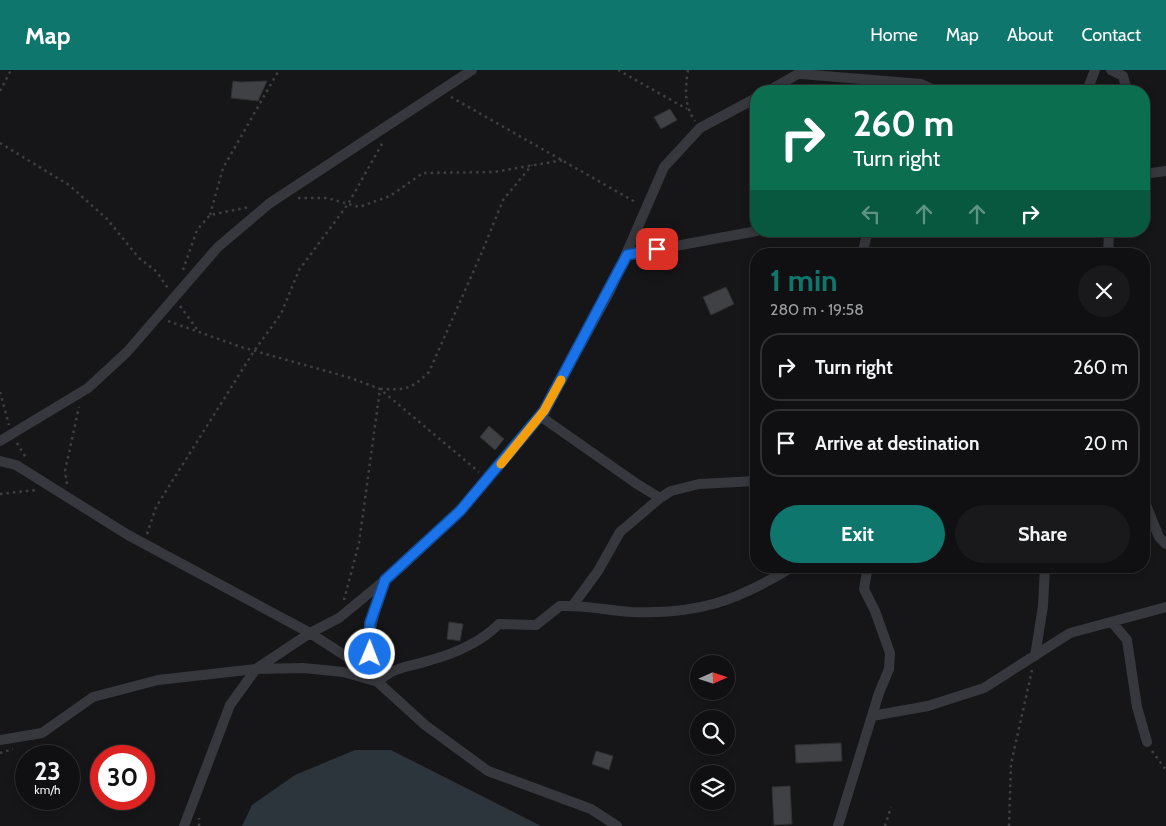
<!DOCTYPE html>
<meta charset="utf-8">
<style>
:root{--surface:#101012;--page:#19191b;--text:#f1f3f6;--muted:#9c9d9f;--line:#303032;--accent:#0f766e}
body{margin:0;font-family:Cabin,sans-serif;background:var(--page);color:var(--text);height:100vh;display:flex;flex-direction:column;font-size:19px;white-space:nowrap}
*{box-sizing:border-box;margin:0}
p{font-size:16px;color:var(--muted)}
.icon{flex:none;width:28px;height:28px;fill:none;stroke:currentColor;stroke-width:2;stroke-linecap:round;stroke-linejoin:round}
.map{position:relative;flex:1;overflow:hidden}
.drawer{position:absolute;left:750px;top:178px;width:400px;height:325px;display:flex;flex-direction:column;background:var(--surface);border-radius:20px;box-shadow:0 2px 8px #0003,0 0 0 1px var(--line)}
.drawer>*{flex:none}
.hud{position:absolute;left:750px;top:15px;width:400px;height:152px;border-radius:20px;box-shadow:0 2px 8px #0003,0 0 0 1px var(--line);background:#0b6e4f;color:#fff;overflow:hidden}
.needle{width:32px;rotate:87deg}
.fabs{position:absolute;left:690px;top:585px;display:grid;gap:10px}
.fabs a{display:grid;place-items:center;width:45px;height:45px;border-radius:50%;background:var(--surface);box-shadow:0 2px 8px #0003,0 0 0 1px var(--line);font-size:25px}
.speed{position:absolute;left:15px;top:675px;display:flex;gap:10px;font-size:25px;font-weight:700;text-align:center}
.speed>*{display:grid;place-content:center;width:65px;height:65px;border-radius:50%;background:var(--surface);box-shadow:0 2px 8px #0003,0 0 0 1px var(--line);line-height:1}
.speed small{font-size:12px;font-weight:400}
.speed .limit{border:8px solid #d22;background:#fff;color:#111}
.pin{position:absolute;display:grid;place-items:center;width:42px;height:42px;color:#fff;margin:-21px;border-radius:10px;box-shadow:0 2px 8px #0006}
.me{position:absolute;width:55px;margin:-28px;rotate:1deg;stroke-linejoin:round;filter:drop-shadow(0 0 4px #0008)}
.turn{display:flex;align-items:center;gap:18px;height:105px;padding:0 20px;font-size:22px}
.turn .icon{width:65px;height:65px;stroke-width:2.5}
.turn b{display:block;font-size:35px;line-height:42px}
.lanes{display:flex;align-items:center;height:48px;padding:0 20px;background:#0003;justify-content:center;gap:25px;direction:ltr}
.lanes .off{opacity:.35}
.round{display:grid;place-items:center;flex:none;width:52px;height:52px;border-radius:26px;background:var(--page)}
.overview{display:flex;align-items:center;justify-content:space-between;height:85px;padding:0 20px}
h1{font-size:30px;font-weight:700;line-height:38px;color:var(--accent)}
.button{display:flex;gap:10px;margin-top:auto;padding:10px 20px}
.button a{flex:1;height:58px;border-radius:30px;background:var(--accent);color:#fff;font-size:20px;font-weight:700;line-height:58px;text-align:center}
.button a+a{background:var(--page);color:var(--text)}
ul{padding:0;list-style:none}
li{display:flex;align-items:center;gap:15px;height:68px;margin:0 10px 8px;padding:0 10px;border:2px solid var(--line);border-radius:20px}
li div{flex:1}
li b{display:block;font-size:19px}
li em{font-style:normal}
header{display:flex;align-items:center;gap:30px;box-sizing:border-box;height:70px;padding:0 25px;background:var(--accent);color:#fff}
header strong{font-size:24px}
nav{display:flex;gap:28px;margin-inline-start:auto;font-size:18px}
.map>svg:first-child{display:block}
.water{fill:#2c353c}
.building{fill:#404145;stroke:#303034}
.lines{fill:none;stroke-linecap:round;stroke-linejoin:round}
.path{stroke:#3d3f44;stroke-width:2.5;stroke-dasharray:2.5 4;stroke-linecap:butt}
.street{stroke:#37383d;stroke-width:10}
.route-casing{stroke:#114b97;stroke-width:12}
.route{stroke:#1a73e8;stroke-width:9}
.slow{stroke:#f59e0b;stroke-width:9}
</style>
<header>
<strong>Map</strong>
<nav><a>Home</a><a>Map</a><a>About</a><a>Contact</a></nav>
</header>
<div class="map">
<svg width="1166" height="756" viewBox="0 0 1166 756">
<rect width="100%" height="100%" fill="#161618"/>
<path class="water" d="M355,680H391L541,756H242L252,735L295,705Z"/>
<path class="building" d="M233,11L240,12L267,11L258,31L231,28Z
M670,39L677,50L661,59L654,47Z
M726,217L734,234L711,245L703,227Z
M489,356L504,369L495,380L480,367Z
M449,552L463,554L460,571L447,569Z
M841,673L842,691L796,693L795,675Z
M596,681L613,686L609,700L592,694Z
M790,716L792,754L774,755L772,717Z"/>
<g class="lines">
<path class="path" d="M618,0L687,39
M688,0C685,19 684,35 695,51
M0,21L11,0
M451,27L637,133
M0,73L69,115L107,149L139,188L157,202L169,220
M298,128H327L359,137L390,126L423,103L494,102L564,90
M210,145L223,98L279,0
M183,200L197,160L210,145L249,137
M180,236L199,262
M168,251L241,277L351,308L380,319L479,402
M0,322L9,355
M17,373L26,388
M67,414L65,401L79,337
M0,424L36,420
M147,464L156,437L254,281L281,244L299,200L348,134L383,72
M344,530L359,473L380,319C404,320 411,320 429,302L482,182L503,130L532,95
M1152,681L1166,700
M0,683L13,679
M199,756V748
M885,756L891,737
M1009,756L1011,694L1032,600"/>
<path class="street" d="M1111,0L1123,6L1127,21
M801,4L921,14L937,21
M768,21L805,0
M1087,21L1095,0
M1144,104L1166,101
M862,184L868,161
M1108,184L1109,161
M627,185L757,161
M540,346L637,414L660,428
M0,371L88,318L127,282L218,177L270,133L472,0
M0,391L16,395L128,465L310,563L358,594L425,655L488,701L591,739L617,756
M1144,430L1159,467L1166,474
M573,535L598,501L620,462L660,428L671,421L699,414L756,411
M1112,552L1127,570L1137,637L1147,672
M1035,586L1043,536L1045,496
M378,611C365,567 370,555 385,512
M378,612C394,596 410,597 431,590C456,583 481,572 499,554L536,555L560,536C584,535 606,540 630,542C697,545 737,531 794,496
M872,646L928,636L984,618L1070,563L1166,537
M0,670L42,663L93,627L158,610L256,599L303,598L343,602L375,611
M184,756L230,635L256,599L310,563L339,548L402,496L460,441L544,341L610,221L664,97L700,58L756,28
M838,756L879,623L889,599L890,583L875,541L864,519L868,496"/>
</g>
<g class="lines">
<defs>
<path id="route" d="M370,584V553L385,510L460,441L544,341L627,185L657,179"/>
</defs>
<use href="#route" class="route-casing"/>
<use href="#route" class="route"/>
<path class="slow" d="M501,394L544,341L561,310"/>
</g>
</svg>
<div class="fabs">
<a><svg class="needle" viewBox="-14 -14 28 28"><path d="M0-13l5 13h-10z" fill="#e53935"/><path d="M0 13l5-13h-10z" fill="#9c9d9f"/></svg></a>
<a><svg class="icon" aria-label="search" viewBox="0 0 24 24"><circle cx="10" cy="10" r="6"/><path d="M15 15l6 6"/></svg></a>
<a><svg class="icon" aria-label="layers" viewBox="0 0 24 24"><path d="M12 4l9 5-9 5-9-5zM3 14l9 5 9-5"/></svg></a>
</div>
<div class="speed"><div>23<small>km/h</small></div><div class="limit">30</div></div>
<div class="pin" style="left:657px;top:179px;background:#d93025"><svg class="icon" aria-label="arrive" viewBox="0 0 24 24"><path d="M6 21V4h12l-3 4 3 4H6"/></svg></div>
<svg class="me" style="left:370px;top:584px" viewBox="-20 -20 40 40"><circle r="17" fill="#1a73e8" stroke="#fff" stroke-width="3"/><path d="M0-11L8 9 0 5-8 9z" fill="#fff"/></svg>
<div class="hud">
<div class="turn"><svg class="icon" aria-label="right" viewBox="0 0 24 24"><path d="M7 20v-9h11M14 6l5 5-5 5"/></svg><div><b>260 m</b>Turn right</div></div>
<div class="lanes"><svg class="icon off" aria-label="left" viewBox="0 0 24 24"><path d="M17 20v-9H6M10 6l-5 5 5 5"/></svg><svg class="icon off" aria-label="ahead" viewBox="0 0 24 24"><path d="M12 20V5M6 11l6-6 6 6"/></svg><svg class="icon off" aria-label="ahead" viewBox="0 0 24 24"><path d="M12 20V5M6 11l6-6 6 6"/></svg><svg class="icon" aria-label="right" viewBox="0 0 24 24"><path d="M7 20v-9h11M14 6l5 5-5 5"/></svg></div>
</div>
<section class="drawer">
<div class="overview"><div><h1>1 min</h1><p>280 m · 19:58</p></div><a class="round"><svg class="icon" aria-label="close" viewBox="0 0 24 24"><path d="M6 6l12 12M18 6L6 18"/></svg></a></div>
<ul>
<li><svg class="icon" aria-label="right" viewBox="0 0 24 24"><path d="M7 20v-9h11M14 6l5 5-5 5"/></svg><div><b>Turn right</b></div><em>260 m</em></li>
<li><svg class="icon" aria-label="arrive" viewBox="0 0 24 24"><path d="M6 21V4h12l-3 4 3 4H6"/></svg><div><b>Arrive at destination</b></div><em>20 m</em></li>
</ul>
<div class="button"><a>Exit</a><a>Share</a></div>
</section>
</div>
